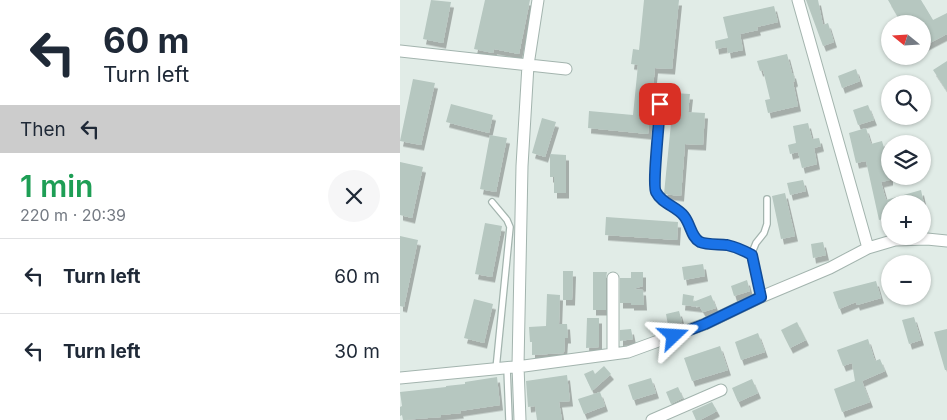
<!DOCTYPE html>
<meta charset="utf-8">
<style>
:root{--surface:#fff;--page:#f6f6f7;--text:#1f2937;--muted:#747a83;--line:#e0e1e3}
body{margin:0;font-family:Inter,sans-serif;background:var(--page);color:var(--text);height:100vh;display:flex;flex-direction:column;font-size:19px;white-space:nowrap}
*{box-sizing:border-box;margin:0}
p{font-size:16px;color:var(--muted)}
.icon{flex:none;width:28px;height:28px;fill:none;stroke:currentColor;stroke-width:2;stroke-linecap:round;stroke-linejoin:round}
.map{position:relative;flex:1;overflow:hidden}
.drawer{display:flex;flex-direction:column;background:var(--surface);width:400px}
.drawer>*{flex:none}
.guide{background:#fff;color:var(--text);overflow:hidden}
.needle{width:32px;rotate:288deg}
.fabs{position:absolute;left:481px;top:15px;display:grid;gap:10px}
.fabs a{display:grid;place-items:center;width:50px;height:50px;border-radius:50%;background:var(--surface);box-shadow:0 1px 4px #0004;font-size:25px}
.pin{position:absolute;display:grid;place-items:center;width:42px;height:42px;color:#fff;margin:-21px;border-radius:10px;box-shadow:0 2px 8px #0006}
.me{position:absolute;width:55px;margin:-28px;rotate:70deg;stroke-linejoin:round;filter:drop-shadow(0 0 4px #0008)}
.turn{display:flex;align-items:center;gap:18px;height:105px;padding:0 20px;font-size:22px}
.turn .icon{width:65px;height:65px;stroke-width:2.5}
.turn b{display:block;font-size:35px;line-height:42px}
.then{display:flex;align-items:center;height:48px;padding:0 20px;background:#0003;gap:10px;font-size:19px}
.round{display:grid;place-items:center;flex:none;width:52px;height:52px;border-radius:26px;background:var(--page)}
.summary{display:flex;align-items:center;justify-content:space-between;height:85px;padding:0 20px}
h1{font-size:30px;font-weight:600;line-height:38px;color:#1e9e55}
ul{padding:0;list-style:none}
li{display:flex;align-items:center;gap:15px;height:75px;padding:0 20px;border-top:1px solid var(--line)}
li div{flex:1}
li b{display:block;font-size:19px}
li em{font-style:normal}
main{display:flex;flex:1;min-height:0}
.map>svg:first-child{display:block}
.building{fill:#b6c7c0;filter:url(#shadow)}
.lines{fill:none;stroke-linecap:round;stroke-linejoin:round}
.lane-casing{stroke:#a3b4ae;stroke-width:8}
.street-casing{stroke:#a3b4ae;stroke-width:13}
.lane{stroke:#fff;stroke-width:5.5}
.street{stroke:#fff;stroke-width:11}
.route-casing{stroke:#114b97;stroke-width:12}
.route{stroke:#1a73e8;stroke-width:9}
</style>
<main>
<section class="drawer">
<div class="guide">
<div class="turn"><svg class="icon" aria-label="left" viewBox="0 0 24 24"><path d="M17 20v-9H6M10 6l-5 5 5 5"/></svg><div><b>60 m</b>Turn left</div></div>
<div class="then">Then<svg class="icon" aria-label="left" viewBox="0 0 24 24"><path d="M17 20v-9H6M10 6l-5 5 5 5"/></svg></div>
</div>
<div class="summary"><div><h1>1 min</h1><p>220 m · 20:39</p></div><a class="round"><svg class="icon" aria-label="close" viewBox="0 0 24 24"><path d="M6 6l12 12M18 6L6 18"/></svg></a></div>
<ul>
<li><svg class="icon" aria-label="left" viewBox="0 0 24 24"><path d="M17 20v-9H6M10 6l-5 5 5 5"/></svg><div><b>Turn left</b></div><em>60 m</em></li>
<li><svg class="icon" aria-label="left" viewBox="0 0 24 24"><path d="M17 20v-9H6M10 6l-5 5 5 5"/></svg><div><b>Turn left</b></div><em>30 m</em></li>
</ul>
</section>
<div class="map">
<svg width="547" height="420" viewBox="0 0 547 420">
<defs>
<filter id="shadow"><feDropShadow dx="3" dy="5.5" stdDeviation="0" flood-color="#0004"/></filter>
</defs>
<rect width="100%" height="100%" fill="#e1ece7"/>
<path class="building" d="M31,0L51,2L43,43L23,39Z
M85,0H130L119,54L94,49L93,53L74,49Z
M244,0H279L272,69L255,68L248,134L188,128L189,111L233,115L238,65L231,64L233,49L239,50Z
M406,0H418L423,25L428,23L434,42L423,46Z
M488,0H521L533,20L547,13V34L522,47V24H502Z
M374,6L378,22L357,27L358,30L340,34L343,50L328,53L327,47L316,49L315,41L328,38L323,17Z
M387,54L392,73H393L395,81L393,82L398,106L368,113L365,100L370,99L363,70L360,71L357,61Z
M547,61V91L533,70Z
M456,69L460,81L442,88L438,76Z
M13,79L35,83L21,145L0,141Z
M274,93L290,94L288,112L305,113L303,145L285,144L281,196L264,194Z
M51,104L93,115L89,133L46,122Z
M468,105L474,120L458,125L453,110Z
M142,118L156,122L145,157L132,153Z
M408,123L412,139L419,138L421,146L414,148L417,164L402,168L398,152L390,154L388,145L396,143L393,126Z
M466,128L471,144L482,141L488,162L490,161V180L481,182L486,200L521,190L524,204H487L490,217L479,220L466,161L456,163L449,133Z
M90,135L107,138L96,192L80,189Z
M150,154L166,155V193H154V177H150Z
M0,162L23,167L12,218L0,215Z
M403,180L406,191L390,195L387,183Z
M385,193L395,236L381,239L372,196Z
M206,217L278,222L277,240L205,235Z
M85,223L102,226L92,277L75,274Z
M0,236L18,240L4,307L0,306Z
M423,242L426,255L413,258L411,244Z
M303,264L305,276L284,280L282,267Z
M163,271H173L172,300H163Z
M193,272H207L206,278V310H193Z
M231,272H243V286L233,289L243,290L244,305H231V303H220V278H231Z
M347,280L350,291L334,296L331,286Z
M476,281L481,298L457,305L456,302L439,309L433,292Z
M147,294L160,295L159,324H167L168,338H165L164,353L132,355V342H130L129,327L146,326Z
M283,294L294,296L293,302L311,295L316,308L303,312L300,307L282,305Z
M74,299L93,304L84,343L64,338Z
M279,311L282,322L268,325L266,314Z
M514,317L521,340L509,344L502,320Z
M187,318H199V347L186,348Z
M397,322L406,340L390,348L381,330Z
M231,329L233,339L220,341V330Z
M547,329V370H545L534,332Z
M358,333L365,352L341,360L335,342Z
M468,339L475,361L480,359L485,371L462,381L470,402L442,412L434,389L455,381L452,363L443,366L437,350Z
M320,346L328,370L292,381L284,358Z
M204,366L211,374L192,391L184,374L193,370L195,374Z
M167,375L170,401L159,402L162,420H137L135,406L128,407L126,381Z
M97,377L100,405L60,411L61,413L41,415V417L3,420L2,415L0,416V407L2,406L0,392L46,387V386L65,384V382Z
M251,378L256,393L233,400L228,385Z
M352,379L358,393L338,402L332,388Z
M278,387L283,398L271,404L266,392Z
M200,392L205,406L184,414L178,399Z
M312,402L317,411L300,420H296L292,411Z"/>
<g class="lines">
<defs>
<path id="lane" d="M261,104L254,179C255,205 273,202 286,219C292,226 291,236 300,241C306,245 318,244 326,245C336,247 343,250 351,255
M92,202L107,220L110,227L96,369
M361,297L351,255L356,243L364,233L367,224V199
M107,368L109,420"/>
<path id="street" d="M398,0L468,248
M0,51L166,69
M213,278V354
M0,378L124,366L228,352L305,324L361,297L430,268L468,248L495,240L527,239L547,241
M120,420L118,366L122,166L128,65L138,0
M252,420L321,390"/>
</defs>
<use href="#lane" class="lane-casing"/>
<use href="#street" class="street-casing"/>
<use href="#lane" class="lane"/>
<use href="#street" class="street"/>
</g>
<g class="lines">
<defs>
<path id="route" d="M260,104C260,117 252,185 256,192C262,204 276,206 284,216C291,225 291,237 300,242C307,245 319,244 327,245C336,247 343,250 352,255L361,297L305,324L274,336"/>
</defs>
<use href="#route" class="route-casing"/>
<use href="#route" class="route"/>
</g>
</svg>
<div class="fabs">
<a><svg class="needle" viewBox="-14 -14 28 28"><path d="M0-13l5 13h-10z" fill="#e53935"/><path d="M0 13l5-13h-10z" fill="#747a83"/></svg></a>
<a><svg class="icon" aria-label="search" viewBox="0 0 24 24"><circle cx="10" cy="10" r="6"/><path d="M15 15l6 6"/></svg></a>
<a><svg class="icon" aria-label="layers" viewBox="0 0 24 24"><path d="M12 4l9 5-9 5-9-5zM3 14l9 5 9-5"/></svg></a>
<a>+</a>
<a>−</a>
</div>
<div class="pin" style="left:260px;top:104px;background:#d93025"><svg class="icon" aria-label="arrive" viewBox="0 0 24 24"><path d="M6 21V4h12l-3 4 3 4H6"/></svg></div>
<svg class="me" style="left:274px;top:336px" viewBox="-20 -20 40 40"><path d="M0-17L14 15 0 8-14 15z" fill="#1a73e8" stroke="#fff" stroke-width="4"/></svg>
</div>
</main>
